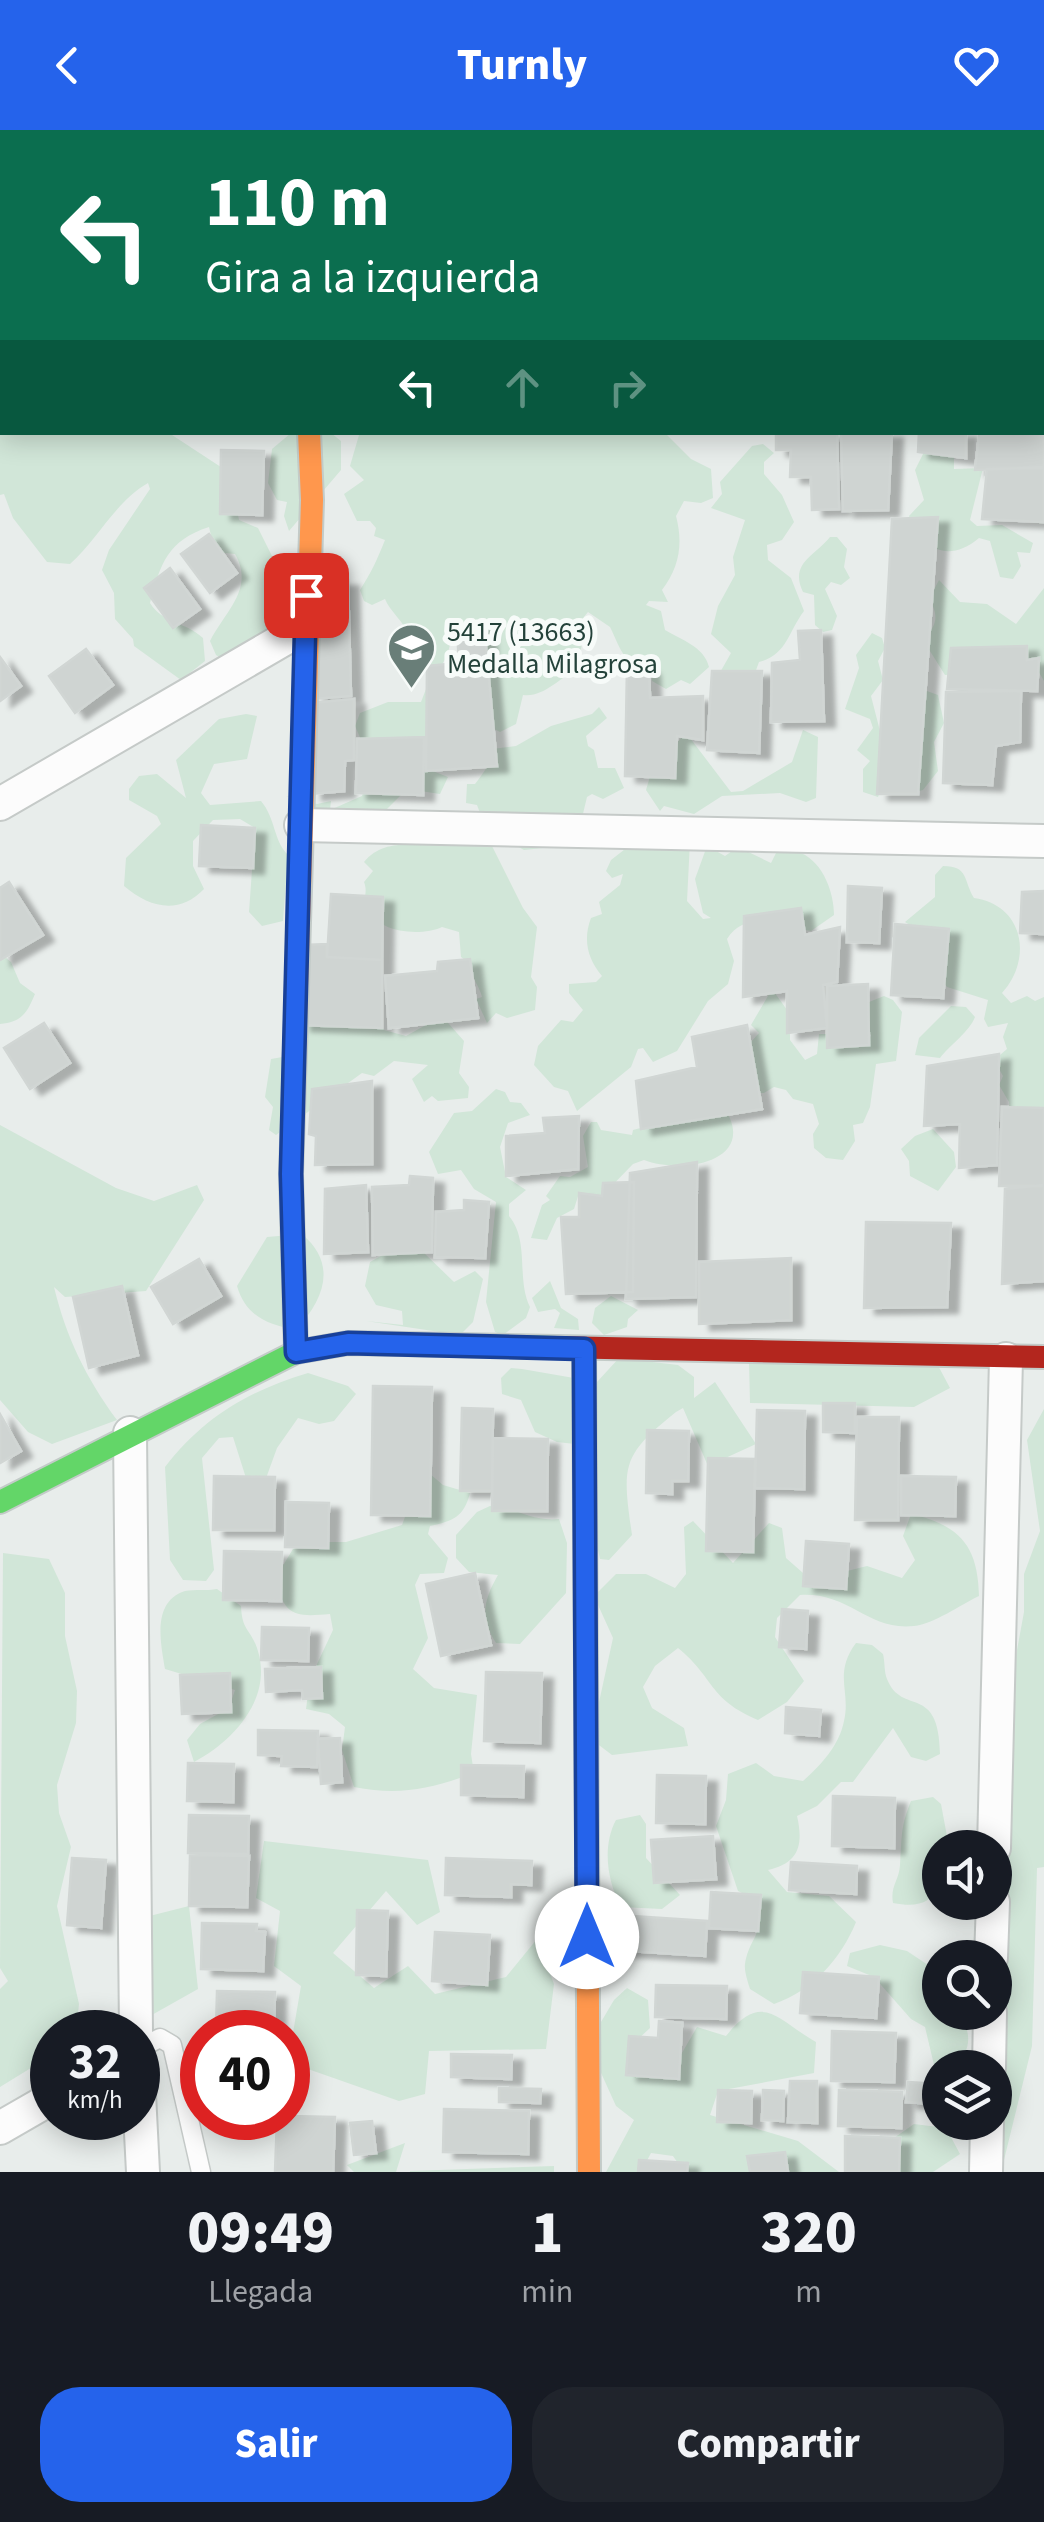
<!DOCTYPE html>
<html lang="es">
<style>
:root{--surface:#171b24;--page:#20242c;--text:#f1f3f6;--muted:#9ea1a6;--accent:#2563eb}
body{margin:0;font-family:"Source Sans 3",sans-serif;background:var(--page);color:var(--text);height:100vh;display:flex;flex-direction:column;font-size:38px;white-space:nowrap}
*{box-sizing:border-box;margin:0}
p{font-size:32px;color:var(--muted)}
.icon{flex:none;width:55px;height:55px;fill:none;stroke:currentColor;stroke-width:2;stroke-linecap:round;stroke-linejoin:round}
.map{position:relative;height:2042px;overflow:hidden}
.side{display:flex;flex-direction:column;background:var(--surface);flex:1}
.side>*{flex:none}
.top-card{position:absolute;left:0px;top:0px;width:1045px;height:305px;box-shadow:0 5px 25px #0003;background:#0b6e4f;color:#fff;overflow:hidden}
.controls{position:absolute;left:922px;top:1700px;display:grid;gap:20px}
.controls a{display:grid;place-items:center;width:90px;height:90px;border-radius:50%;background:var(--surface);box-shadow:0 5px 25px #0003;font-size:50px}
.speed{position:absolute;left:30px;top:1880px;display:flex;gap:20px;font-size:50px;font-weight:700;text-align:center}
.speed>*{display:grid;place-content:center;width:130px;height:130px;border-radius:50%;background:var(--surface);box-shadow:0 5px 25px #0003;line-height:1}
.speed small{font-size:25px;font-weight:400}
.speed .limit{border:15px solid #d22;background:#fff;color:#111}
.pin{position:absolute;display:grid;place-items:center;width:85px;height:85px;color:#fff;margin:-42px;border-radius:20px;box-shadow:0 5px 15px #0006}
.me{position:absolute;width:110px;margin:-55px;rotate:0deg;stroke-linejoin:round;filter:drop-shadow(0 0 8px #0008)}
.turn{display:flex;align-items:center;gap:35px;height:210px;padding:0 40px;font-size:45px}
.turn .icon{width:130px;height:130px;stroke-width:2.5}
.turn b{display:block;font-size:70px;line-height:85px}
.lanes{display:flex;align-items:center;height:95px;padding:0 40px;background:#0003;justify-content:center;gap:50px;direction:ltr}
.lanes .off{opacity:.35}
.eta{display:flex;justify-content:space-evenly;align-items:center;height:170px;text-align:center}
.eta b{font-size:60px;font-weight:800;line-height:70px}
.primary-button{display:flex;gap:20px;margin-top:auto;padding:20px 40px}
.primary-button a{flex:1;height:115px;border-radius:40px;background:var(--accent);color:#fff;font-size:40px;font-weight:800;line-height:115px;text-align:center}
.primary-button a+a{background:var(--page);color:var(--text)}
header{display:flex;justify-content:space-between;align-items:center;height:130px;padding:0 40px;background:var(--accent);color:#fff;font-size:45px;font-weight:800}
.map>svg:first-child{display:block}
.green{fill:#d1e6d8}
.building{fill:#cfd4d2;stroke:#d1d6d4;stroke-width:2.5;filter:url(#shadow)}
.lines{fill:none;stroke-linecap:round;stroke-linejoin:round}
.lane-casing{stroke:#c5cac8;stroke-width:21}
.street-casing{stroke:#c5cac8;stroke-width:36}
.fast-casing{stroke:#c3cbc8;stroke-width:26}
.slow-casing{stroke:#c3cbc8;stroke-width:26}
.jam-casing{stroke:#c3cbc8;stroke-width:26}
.lane{stroke:#fcfcfc;stroke-width:18}
.street{stroke:#fcfcfc;stroke-width:32}
.fast{stroke:#63d668;stroke-width:22}
.slow{stroke:#ff974d;stroke-width:22}
.jam{stroke:#b3261e;stroke-width:22}
.route-casing{stroke:#184099;stroke-width:25}
.route{stroke:#2563eb;stroke-width:18}
.labels{text-anchor:middle;dominant-baseline:central;stroke-width:10;stroke-linejoin:round;paint-order:stroke}
.poi-label{font-size:28px;fill:#24423a;stroke:#f7fbf9;text-anchor:start}
</style>
<header><svg class="icon" aria-label="back" viewBox="0 0 24 24"><path d="M15 5l-7 7 7 7"/></svg>Turnly<svg class="icon" aria-label="heart" viewBox="0 0 24 24"><path d="M12 20l-8-8c-3-5 5-10 8-4 3-6 11-1 8 4z"/></svg></header>
<div class="map">
<svg width="1044" height="2042" viewBox="0 0 1044 2042">
<defs>
<filter id="shadow"><feDropShadow dx="11" dy="6" stdDeviation="2.5" flood-color="#0004"/></filter>
</defs>
<rect width="100%" height="100%" fill="#e8edeb"/>
<path class="green" d="M0,296L9,304L169,303L230,343L239,390L258,398L295,472L294,484L233,536L216,525L210,511C225,481 255,459 235,424L215,422L209,397C168,410 160,434 150,473C162,493 186,492 203,508L205,531L181,550L134,516L133,509L115,489L114,463L102,440L109,420L150,359L148,353C116,371 98,409 70,434L47,432L13,388L4,364L0,365Z
M291,303H331L341,311V340L289,401L284,386L287,372L277,370L268,353L272,319Z
M354,303H665L691,329L711,339L713,368L701,373L684,371L676,386C683,413 680,436 662,460L668,472L649,471L646,475L661,481L665,500C681,510 704,516 709,537L690,554L681,550L666,559L652,551L651,540C621,532 622,521 610,497L588,482L584,487L593,497L583,506L578,539C559,548 543,568 523,565L516,594L500,602L490,597L480,496L458,494C448,509 452,524 439,538L416,535L410,540L404,536C402,525 410,513 407,504C405,492 390,482 385,469L372,475L364,471L360,460C371,443 377,430 385,410L374,406L376,398L370,391H357L344,364L364,350L350,336L359,305Z
M763,314L774,323L764,332V344L782,365L794,392L782,410L767,415L768,430L791,448L804,481C788,502 787,525 759,532L752,551L718,546L731,523L711,504L718,476L735,445L733,427L745,390L711,378L722,364L720,352L752,316Z
M926,318L954,321V339L983,338L970,390L977,396L1002,395L1033,413L1030,423L1017,422L1021,436L1013,449L1000,447L990,411L979,408C948,434 922,419 909,386L924,370L915,340Z
M830,407H837L847,419L844,437L850,448L841,455L831,452L825,459L837,486L832,500L823,502L815,495L814,465L803,462C789,433 815,426 830,407Z
M939,450L960,472L987,474L1016,494L1044,458V551L1037,539L945,545L923,510C936,496 940,487 929,469Z
M872,503L882,508L885,518L878,531L883,550L871,566L880,601L883,653L878,667L863,662V639L870,631L857,620L873,598L870,589L845,579L859,538L856,525Z
M428,554L427,609L362,612L355,596L360,583L388,572H421Z
M927,561L938,565L944,593L934,612L938,641L923,660L915,662L913,567Z
M599,577L607,588L586,606L588,616L594,620L598,638H615L624,658L603,669L592,664L587,667L581,692L566,712L552,717L524,720L486,699L477,675L466,673L467,654H475C482,645 493,631 492,619L516,616L551,596L592,584Z
M246,584L257,586L247,629L214,634L201,663L210,675L261,671C276,689 273,710 288,725L283,791L262,796L249,782L255,698L240,689L213,690L193,711V736L204,759C179,785 150,778 124,756L126,728L161,694L157,686L129,670V659L139,646L157,644L186,668L176,630L219,589Z
M803,600L818,607L816,668L806,672L780,663L722,666L694,684L664,676L660,681L646,660L651,643L681,608H690L731,662L743,661L792,632Z
M430,640L448,647L440,664L407,659L364,702L286,666L317,674L331,671L330,680L362,666L365,657Z
M439,704L489,710L523,778L537,797L531,847L537,857L535,880L507,888L496,883L487,893L476,869L482,867C479,854 470,847 468,832L461,827L459,802L442,797C420,807 374,803 366,775C363,767 368,762 364,752L373,741L364,732C380,712 404,714 426,715Z
M640,711H690L687,771L703,789L711,788L703,783L695,749L707,716L725,726L738,717L771,733L777,721C784,722 795,721 801,723C824,733 834,764 834,785L811,801C781,797 747,778 727,809L734,831L728,854L708,871L677,921L653,932L643,918L638,919L631,937L577,981L568,961L554,957L534,935L538,916L561,890L573,892L583,880L569,863V854L596,852L602,846C587,828 583,809 591,788L602,784L599,772L620,755L623,744L612,748L606,741L611,730L629,716L639,720Z
M943,736C969,736 963,750 974,768C1024,775 1033,829 1002,863L1011,873L1027,866L1035,871L1044,867V1018L1010,986L1009,972L999,955L1003,946L994,930L1007,919L1003,907L1008,893L988,897L984,889L988,870L947,857L935,843L939,797L921,802L905,792L935,767V745Z
M0,823L11,832L20,853L35,864C27,883 22,892 0,894Z
M772,859L790,884V910L805,930L817,924L819,904H829L833,916L849,917L871,906L860,882L869,872L884,866L893,870L902,882L896,931L876,934L870,977L863,993L853,995L855,1011L843,1030L826,1028L814,1018L813,1004L819,994L813,974L793,969L786,960L774,957L764,963H745L750,913L759,903L751,895Z
M951,876L966,877L975,887C970,901 950,915 940,928L915,925L919,908Z
M376,884L384,900L406,906L442,886L464,911L459,943L469,957L468,968L438,971L432,966L424,972L412,949L428,935L394,931L374,946L362,943L276,1005L269,1000L273,977L265,967L271,929L288,926L310,888Z
M496,959L505,962L510,972L521,973L530,985L508,993L500,1017L506,1047L526,1060L509,1074V1086C530,1111 516,1149 530,1177L526,1188L503,1205L495,1202L486,1172L496,1072L474,1059L461,1040L438,1044L429,1022L454,983L472,981Z
M723,976C761,1031 683,1045 644,1030L633,1034L602,1066L579,1063L574,1079L557,1088L547,1110L531,1108L542,1075L550,1070L546,1066L560,1046L570,1047L588,1037L583,1006L591,992H597L601,1000L632,1005L633,1000Z
M0,995L116,1058L154,1071L197,1055L204,1070L146,1161L65,1167L54,1157C66,1207 86,1248 117,1290L52,1314L28,1302L0,1270Z
M933,999L954,1022L956,1037L938,1061L910,1046L909,1031L901,1019L915,1006Z
M302,1104C338,1135 324,1169 296,1200C266,1194 246,1186 237,1156L267,1107Z
M397,1117L421,1120L454,1152L475,1141L483,1149L473,1192L460,1205L366,1191L403,1195L402,1181L376,1175L365,1156L370,1132Z
M550,1151L561,1178L578,1189L579,1200L554,1198L560,1183L555,1179L538,1182L532,1168Z
M611,1166L638,1180L628,1189L627,1197L604,1205L592,1193L595,1178Z
M926,1213L950,1258L914,1277L750,1273L749,1231Z
M619,1228L678,1235L694,1247V1268L715,1252L756,1314L708,1336L683,1278L676,1282C621,1326 622,1335 632,1405L609,1430L600,1429L575,1314L557,1312L535,1302L521,1270L502,1264L501,1248L511,1238L522,1239L597,1252Z
M308,1243L348,1256L356,1264L334,1291L319,1294L298,1288L277,1318L265,1351L246,1348L233,1307L219,1308L202,1328L214,1440L206,1451L183,1450L170,1430L165,1337C203,1288 248,1261 308,1243Z
M1044,1279V1737L1037,1738L1032,1916L1001,2042L995,1992L999,1895L995,1840L1003,1794L1010,1558L1024,1482V1444L1040,1401L1027,1310Z
M423,1338L443,1355L470,1363C464,1387 453,1391 430,1396L428,1404L448,1428L444,1443L420,1444L415,1455L428,1508L413,1539L434,1558L477,1565L471,1624L474,1643C430,1659 400,1666 354,1657L342,1620L345,1597L329,1584L306,1579L310,1549L333,1500L330,1484C295,1487 283,1487 276,1447L293,1419L315,1412H346L402,1395Z
M490,1376C515,1377 532,1392 559,1389L567,1413L566,1463L520,1514L496,1513C480,1488 483,1471 498,1445L469,1442L456,1428V1405L477,1382Z
M911,1384C959,1395 978,1415 979,1466C960,1475 934,1494 914,1496C867,1501 850,1462 800,1465L777,1488L775,1507L804,1551L787,1572L758,1590C708,1569 715,1548 678,1518L655,1536L643,1557L652,1578L684,1598L688,1616L612,1625L591,1609L613,1508L594,1466L616,1444H646L675,1458L686,1444L684,1397L693,1391L733,1433L769,1393L782,1398L786,1428L811,1450L867,1436L902,1448L915,1430L903,1406Z
M3,1423L49,1429L65,1463V1506L77,1561L76,1593L57,1655L59,1683L71,1717L57,1776L79,1874L76,1902H52V1925L0,1957V1859L8,1851L0,1838Z
M217,1459L241,1476C242,1501 250,1498 257,1518C274,1567 234,1611 194,1632L187,1610L200,1594L229,1578L235,1560L165,1539C161,1514 151,1472 185,1461C195,1459 207,1461 217,1459Z
M856,1513L872,1515L883,1524C885,1532 884,1542 887,1549C902,1587 939,1552 940,1624L926,1631L911,1627L893,1598L853,1652H841L817,1676L797,1686C804,1716 798,1733 768,1740L787,1762L829,1766L856,1792C841,1829 812,1861 774,1874L750,1859C748,1852 744,1841 745,1834C750,1804 766,1808 754,1769L738,1761L716,1696L726,1670L728,1644L756,1633L774,1646L803,1651C821,1635 839,1616 844,1591C851,1561 833,1544 856,1513Z
M933,1667L941,1674L949,1717L940,1718C940,1755 940,1782 893,1773C890,1756 899,1751 900,1735C902,1708 900,1698 911,1671Z
M640,1685L646,1694V1728L680,1765L662,1779L621,1777C607,1751 602,1716 616,1690Z
M264,1711L428,1730L440,1782L417,1795L386,1761L333,1823L374,1858L408,1836L435,1864L506,1847L537,1809L554,1854L546,1919L429,1921L425,1964L399,1971L288,1932L301,1856L274,1836L280,1781L256,1768Z
M189,1776L198,1859L150,1886L118,1794Z
M880,1815L907,1821L937,1841L940,1882L959,1883C972,1903 972,1920 954,1937L934,1935L925,1897L911,1889L874,1847L847,1836L850,1823Z
M627,1858L648,1870L650,1898L636,1911L668,1947L697,1897L726,1906C763,1860 777,1890 816,1912L814,1943L718,1961L710,1985L798,2011L839,2042H684L673,2026L651,2023L641,2042H606L634,1990L616,1976L588,1914L614,1870Z
M914,1994L946,1998L960,2024L933,2042H845Z
M405,2013L396,2042H354L347,2035Z
M554,2036V2042H410V2041Z"/>
<path class="building" d="M335,0H414V2H335Z
M1042,20H1044V158H1042Z
M1044,267V337L975,340L979,306L1042,302Z
M776,302H837L839,379L812,380L811,347H790L791,320H776Z
M841,302H892L888,380L843,381Z
M919,302H966V328L918,322Z
M221,320L264,321L262,385L220,384Z
M1044,338V392L982,389L987,339Z
M938,387L918,664H877L892,389Z
M209,404L237,443L210,463L181,424Z
M170,438L200,479L173,498L144,458Z
M348,450L351,566L312,569L315,451Z
M484,494L497,636L426,641L427,536L459,533L457,502Z
M821,500L824,591L771,592L772,533L800,530L798,501Z
M1027,516V530L1039,528L1037,561L947,559L951,518Z
M86,519L113,555L75,583L49,546Z
M0,527L21,556L0,571Z
M627,537L649,539L650,568L703,566V610L677,606L675,648L625,646Z
M712,541H762L759,623L707,620Z
M1021,561L1020,612L996,616L992,655L943,653L946,562Z
M354,569V630L345,631L344,661L311,664L312,573Z
M424,607L423,665L356,663L357,609Z
M201,695L255,698L253,738L199,736Z
M9,752L43,805L0,830V758Z
M848,756L882,758L879,813L847,812Z
M1044,761V804L1020,803L1022,762Z
M331,764L383,767L382,830L327,827Z
M801,778L805,805L840,797L837,852L823,855L827,898L787,903V861L743,867L744,786Z
M895,794L949,799L943,868L891,865Z
M327,814V827L382,830V898L300,895L304,815Z
M470,829L478,888L389,898L385,846L437,841L438,832Z
M868,854L869,915L827,918V856Z
M44,893L70,933L30,959L4,918Z
M747,895L762,979L641,999L636,951L697,937L692,907Z
M999,924L997,1035L959,1038L960,994L924,996L927,936Z
M372,951V1034L315,1035L316,1006L309,1004L312,959Z
M1002,977L1044,978V1056H999Z
M579,986L578,1039L506,1046V1006L545,1003L543,988Z
M697,1032L696,1167L626,1169L630,1043Z
M410,1046L433,1048L432,1122L373,1125L372,1057L409,1055Z
M634,1052L633,1162L566,1164L561,1087H579V1063L602,1066L603,1053Z
M366,1055L368,1122L324,1124L325,1059Z
M1044,1055V1151L1002,1154L1005,1059Z
M464,1070L489,1072L485,1128L435,1127L436,1082L464,1080Z
M866,1092L951,1093L947,1177L864,1178Z
M791,1128V1190L699,1194V1132Z
M199,1129L221,1166L173,1194L151,1157Z
M122,1156L138,1225L89,1238L73,1167Z
M373,1256L432,1257L430,1386L371,1385Z
M823,1273H855V1303L823,1302Z
M462,1278L493,1279L492,1361H460Z
M757,1280L805,1281L804,1359L755,1358Z
M0,1284L21,1321L0,1333Z
M857,1287H899L898,1390H855Z
M647,1300L689,1301L688,1351H672V1364L646,1363Z
M493,1308L548,1309L547,1381H492Z
M708,1328L755,1329L753,1422L706,1421Z
M214,1346L275,1347L274,1400H213Z
M901,1346L956,1347L955,1386L901,1385Z
M286,1372L329,1373L328,1418L285,1417Z
M806,1411L849,1414L846,1459L803,1456Z
M224,1421L282,1422L281,1471L223,1470Z
M475,1443L491,1515L441,1526L426,1454Z
M782,1479L808,1481L806,1519L779,1517Z
M262,1497L309,1498L308,1531L261,1530Z
M321,1537L322,1568L303,1569L302,1560L266,1562L265,1539Z
M486,1542L542,1543L540,1613L484,1611Z
M230,1543L231,1582L182,1584L180,1545Z
M786,1577L821,1580L819,1606L785,1603Z
M258,1600L318,1601L317,1637L281,1636L282,1626L258,1625Z
M340,1608L342,1652L321,1654L318,1609Z
M188,1633L234,1634L233,1672L187,1671Z
M461,1635L524,1636L523,1667L461,1665Z
M657,1645L706,1646L705,1694L656,1693Z
M833,1666L895,1668L894,1718L832,1716Z
M189,1685L249,1686L248,1724L188,1723Z
M713,1706L716,1749L654,1753L651,1710Z
M190,1725L249,1726L247,1777L189,1776Z
M72,1728L106,1730L101,1798L67,1795Z
M446,1728L532,1731L531,1755L511,1754V1767L445,1765Z
M791,1732L857,1736L856,1764L789,1760Z
M711,1762L761,1765L758,1801L709,1798Z
M357,1780L388,1781L386,1846L356,1845Z
M617,1785L707,1791L705,1826L615,1820Z
M202,1793L257,1794L256,1801L265,1802L263,1841L201,1839Z
M435,1802L490,1805L487,1855L432,1851Z
M803,1842L879,1847L876,1888L800,1883Z
M656,1855L727,1856L726,1889L655,1887Z
M217,1861L275,1862L274,1902H216Z
M659,1891L682,1893L679,1949L626,1945L629,1906L658,1908Z
M832,1901L896,1903L894,1952L831,1951Z
M451,1924L512,1925L511,1949L451,1947Z
M790,1951H817V1993L788,1992Z
M908,1952L938,1954L936,1974L906,1972Z
M499,1958L541,1959L540,1973L499,1972Z
M718,1960L752,1961L751,1993L717,1992Z
M763,1960L784,1961L783,1991L762,1990Z
M839,1960L902,1962L901,1998L838,1996Z
M444,1979L529,1981L528,2024L443,2022Z
M288,1986L335,1987L333,2042H275L277,1988Z
M372,1991L376,2023L354,2025L350,1993Z
M845,2006L900,2008L899,2042H845Z
M785,2022L788,2042H750L747,2026Z
M639,2030L688,2033L687,2042H638Z"/>
<g class="lines">
<defs>
<path id="lane" d="M138,1919L160,1908L172,1915L201,2042"/>
<path id="street" d="M268,2L272,0
M311,2V0
M0,111L2,110
M1042,187H1044
M0,674L305,497
M301,695L1044,711
M130,1303L136,1902
M994,1718L1006,1229
M991,1828L993,1772
M989,1938L990,1882
M138,1944L143,2042
M0,1998L52,1968
M986,2042L987,1992"/>
<path id="fast" d="M0,1372L296,1222L348,1213L556,1217"/>
<path id="slow" d="M296,889L312,370L309,302
M584,1219L589,2042"/>
<path id="jam" d="M296,889L291,1044L296,1222
M556,1217L1044,1227"/>
</defs>
<use href="#lane" class="lane-casing"/>
<use href="#street" class="street-casing"/>
<use href="#fast" class="fast-casing"/>
<use href="#slow" class="slow-casing"/>
<use href="#jam" class="jam-casing"/>
<use href="#lane" class="lane"/>
<use href="#street" class="street"/>
<use href="#fast" class="fast"/>
<use href="#slow" class="slow"/>
<use href="#jam" class="jam"/>
</g>
<g class="lines">
<defs>
<path id="route" d="M306,465L291,1044L296,1222L348,1213L584,1219L587,1807"/>
</defs>
<use href="#route" class="route-casing"/>
<use href="#route" class="route"/>
</g>
<defs>
<symbol id="school-pin" viewBox="-11 -11 22 30"><path d="M0 17L-7.5 6A9.5 9.5 0 1 1 7.5 6Z" fill="#697e78" stroke="#f7fbf9"/><path d="M0-5L7-2L0 1L-7-2ZM-4 1L0 2.5L4 1V4Q0 6-4 4Z" fill="#fff"/></symbol>
</defs>
<g fill-rule="evenodd">
<use href="#school-pin" x="384" y="490" width="55" height="75"/>
</g>
<g class="labels">
<g class="poi-label">
<text x="447" y="502">5417 (13663)<tspan x="447" dy="32">Medalla Milagrosa</tspan></text>
</g>
</g>
</svg>
<div class="controls">
<a><svg class="icon" aria-label="sound" viewBox="0 0 24 24"><path d="M4 9h4l5-4v14l-5-4H4zM17 9q2 3 0 6"/></svg></a>
<a><svg class="icon" aria-label="search" viewBox="0 0 24 24"><circle cx="10" cy="10" r="6"/><path d="M15 15l6 6"/></svg></a>
<a><svg class="icon" aria-label="layers" viewBox="0 0 24 24"><path d="M12 4l9 5-9 5-9-5zM3 14l9 5 9-5"/></svg></a>
</div>
<div class="speed"><div>32<small>km/h</small></div><div class="limit">40</div></div>
<div class="pin" style="left:306px;top:465px;background:#d93025"><svg class="icon" aria-label="arrive" viewBox="0 0 24 24"><path d="M6 21V4h12l-3 4 3 4H6"/></svg></div>
<svg class="me" style="left:587px;top:1807px" viewBox="-20 -20 40 40"><circle r="19" fill="#fff"/><path d="M0-13L10 11 0 6-10 11z" fill="#2563eb"/></svg>
<div class="top-card">
<div class="turn"><svg class="icon" aria-label="left" viewBox="0 0 24 24"><path d="M17 20v-9H6M10 6l-5 5 5 5"/></svg><div><b>110 m</b>Gira a la izquierda</div></div>
<div class="lanes"><svg class="icon" aria-label="left" viewBox="0 0 24 24"><path d="M17 20v-9H6M10 6l-5 5 5 5"/></svg><svg class="icon off" aria-label="ahead" viewBox="0 0 24 24"><path d="M12 20V5M6 11l6-6 6 6"/></svg><svg class="icon off" aria-label="right" viewBox="0 0 24 24"><path d="M7 20v-9h11M14 6l5 5-5 5"/></svg></div>
</div>
</div>
<section class="side">
<div class="eta">
<div><b>09:49</b><p>Llegada</p></div>
<div><b>1</b><p>min</p></div>
<div><b>320</b><p>m</p></div>
</div>
<div class="primary-button"><a>Salir</a><a>Compartir</a></div>
</section>
